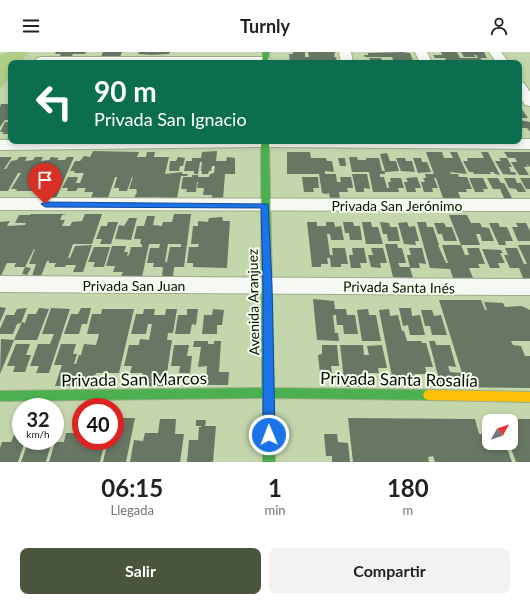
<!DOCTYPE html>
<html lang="es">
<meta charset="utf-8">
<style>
:root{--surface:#fff;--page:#f2f2f2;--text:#202124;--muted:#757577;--accent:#49563c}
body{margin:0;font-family:Lato,sans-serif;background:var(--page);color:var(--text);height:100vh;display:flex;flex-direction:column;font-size:15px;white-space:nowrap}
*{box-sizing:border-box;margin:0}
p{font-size:13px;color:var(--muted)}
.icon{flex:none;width:22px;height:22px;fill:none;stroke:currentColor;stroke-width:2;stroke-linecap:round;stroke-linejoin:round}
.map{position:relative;height:410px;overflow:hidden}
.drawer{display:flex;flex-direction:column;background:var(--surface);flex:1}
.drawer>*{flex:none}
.guide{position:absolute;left:8px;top:8px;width:514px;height:84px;border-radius:8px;box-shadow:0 2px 6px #0003;background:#0b6e4f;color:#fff;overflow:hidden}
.needle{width:26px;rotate:50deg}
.tools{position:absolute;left:482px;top:362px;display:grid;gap:8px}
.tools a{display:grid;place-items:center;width:36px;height:36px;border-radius:8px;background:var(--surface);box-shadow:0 2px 6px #0003;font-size:20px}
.speed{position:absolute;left:12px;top:346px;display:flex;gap:8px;font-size:20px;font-weight:700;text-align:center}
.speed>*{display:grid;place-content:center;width:52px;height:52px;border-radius:50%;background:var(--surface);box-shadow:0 2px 6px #0003;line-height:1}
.speed small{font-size:10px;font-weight:400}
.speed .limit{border:6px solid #d22;background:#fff;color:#111}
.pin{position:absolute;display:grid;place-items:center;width:34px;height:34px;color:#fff;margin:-41px -17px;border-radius:50% 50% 50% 0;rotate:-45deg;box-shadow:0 0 4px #0007}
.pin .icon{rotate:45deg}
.me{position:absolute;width:44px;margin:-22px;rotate:359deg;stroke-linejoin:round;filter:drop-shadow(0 0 3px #0008)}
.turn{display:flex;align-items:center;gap:14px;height:84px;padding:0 20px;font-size:18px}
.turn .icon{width:52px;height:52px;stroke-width:2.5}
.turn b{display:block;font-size:28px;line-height:34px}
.eta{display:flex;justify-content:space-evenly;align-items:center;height:68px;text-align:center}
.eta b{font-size:24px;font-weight:700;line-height:28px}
.primary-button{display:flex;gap:8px;margin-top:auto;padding:8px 20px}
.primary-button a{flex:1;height:46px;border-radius:8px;background:var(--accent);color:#fff;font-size:16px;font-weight:700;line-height:46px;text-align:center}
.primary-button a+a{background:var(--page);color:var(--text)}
header{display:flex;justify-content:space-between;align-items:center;height:52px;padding:0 20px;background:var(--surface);font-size:18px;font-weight:700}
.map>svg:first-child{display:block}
.green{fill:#b1ce88}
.building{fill:#687764;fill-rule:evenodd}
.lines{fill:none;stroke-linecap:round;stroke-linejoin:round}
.street-casing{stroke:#9eac8a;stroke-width:2}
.fast-casing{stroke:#9eac8a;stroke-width:2}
.slow-casing{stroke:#9eac8a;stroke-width:2}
.street{fill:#f6f9f3;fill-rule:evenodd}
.fast{fill:#4caf50;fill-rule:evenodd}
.slow{fill:#ffc107;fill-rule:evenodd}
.route{fill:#1a73e8;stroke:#114b97}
.labels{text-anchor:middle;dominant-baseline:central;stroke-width:4;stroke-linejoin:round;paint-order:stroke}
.street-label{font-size:14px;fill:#071100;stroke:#f7feef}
.near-street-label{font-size:17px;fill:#071100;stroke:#f7feef}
</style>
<header><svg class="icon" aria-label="menu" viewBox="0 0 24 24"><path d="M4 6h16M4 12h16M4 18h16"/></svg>Turnly<svg class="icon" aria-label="person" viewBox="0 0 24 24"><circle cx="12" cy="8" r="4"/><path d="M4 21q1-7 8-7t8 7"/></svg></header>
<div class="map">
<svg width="530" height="410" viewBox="0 0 530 410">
<rect width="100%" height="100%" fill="#c4d6ac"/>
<path class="green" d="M9,0H29L20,11H11V23L0,38V3Z"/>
<path class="building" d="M56,0H86L85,2H73L71,5H59L61,2H55Z
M103,0H122L120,5H101Z
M139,0H170L169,2L151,3L138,2Z
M293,0H305V5H309L308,0H335L334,5H336L337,11H290L289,2H293Z
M402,0L410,1L414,11L390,10L389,8H393L392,5H365L364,3H368V1Z
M441,0H457L460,6H435L433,3H442Z
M461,0H484L487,6H480L482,8H478L480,11L467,10L466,8H462L463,11H436L434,8H446L445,6H478L476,3H474L476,5H464Z
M369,6H381L382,9H379L380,11H367L366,8H370Z
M1,52H11V68H5L0,75V55Z
M519,53L528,66H519Z
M519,68L530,70V80L527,76H522Z
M5,70H11V87H7L11,82H2L4,80H0Z
M93,99L139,100L137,105H146L147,100H155L154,105H169L165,122L182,120V122H188L187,124H181L177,147H159L160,145L134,146L137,140L136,137H129L133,125H132L127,139H119V136H114L117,125H115L108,146H91L93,140H84L86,136H78L76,139H67L68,136H62L68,125H78L76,131H80L84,121H74L75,119H70L75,109H80L84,104L90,105Z
M217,99L216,109H226L227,105L235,106V122H225L223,147H212V143H203L204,136H197L198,130H197L196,140H186L187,137H181L183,125H192V123H198V125H209L210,122L214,121L215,114H212L211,119H209L208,122H202V119H201L202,110H200L198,122H194V119H184L186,109H192V106H201L202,100Z
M287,100H310L311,106H326L327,109H332L334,120L325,119V122H336L337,130H341L340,125H351L353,136H347L348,140H339L340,147H330L329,141L326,142L322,141L319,122H287Z
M426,100H442L444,106H453L450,100H457L467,122L450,120L451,122H458L459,125H467L472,137H466L467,140H458L461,147L443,146L436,126H434L438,136H432L433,140H424L421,130H425L423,126H426L425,122H434Z
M481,100H488L500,123L495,122L493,120H490L491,122H474L473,120H469L463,109H468L467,106H484Z
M504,100H530V115L526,112L528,115H524L529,123H519L511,110H517L515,106H508Z
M387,101L390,109H396L399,119L385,120V122H380V125H384L387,136H389L388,130H391L390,126H401L404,136H398L399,140H373L369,120H352L349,105H357L358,108H366V106H379L382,119H385L380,102Z
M0,105H12L4,117H6L11,109L17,108L19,105H27L25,109L33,108L35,105H43L41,109L49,108L51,105L59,106L57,108H65L67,105H74L56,146H39L42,139H16L17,137H11L21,121H18L8,139H0ZM51,121H60L58,124H51L44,135Z
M178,105L185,106L183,114H180L179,119H169L170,109H176Z
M338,106H345L346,114H340Z
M396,106H405L406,109H412L415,120L401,119Z
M413,106H421L422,110H427L431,120L418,121Z
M499,106H507L512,115H509L511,120H515L516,123L503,122L495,109H501Z
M352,122H367L370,137L364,136V140H356Z
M302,125H318L319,136H313L314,140H304Z
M417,125L421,136H415L416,140H407L404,130H408L406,126Z
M469,126H483L488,137H483L484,140H475Z
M487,126H498L501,131H504L512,146H504L500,137H493Z
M504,126H515L517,131H521L526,140H518L516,137L509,136Z
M520,126H530V137H526Z
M30,162H67L62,163L60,168H65L62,174H70L72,170L82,169L85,162H102L92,192H73L68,206H70L75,194L92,193L83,220H73L76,213H66L65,215H54L56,211H49V209H47L41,224H32L36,212H29L35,197H34L25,215L31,216L27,223L22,222L25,215H14L16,211H7L1,224H0V170L10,169L7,174L25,173L26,171H15L19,163H30Z
M174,162H191L184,215H174L173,225H162L163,215H153L154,211H147L150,196H159L160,192H149L142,225L121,224L123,220H113L115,214H106L112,194H126L124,200H128L127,204L129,203L131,195H142V192H140L141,187H134L137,174H144L147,164H155L153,173L162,174L163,170H172ZM168,192H181V195H170L167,210H165Z
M449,163H467L471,171H480L482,175L489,176L494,189H482L480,182H476L480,193H461Z
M222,165L223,169H230L227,216L193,215V211H187L189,195H198L199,192H191L193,174H198V169L208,170L209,166Z
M129,166H137L131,188L115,187L119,173L124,174Z
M108,170H118L111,192H100L102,187H96L101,174H107Z
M307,170H317V174H326V170H334L335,175L341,174L344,188H331L330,182H327L330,203H333L332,196H345L348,212H341V215H331L330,206H327L328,212H321V215H312Z
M343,170H353L354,174H360L362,188H350L349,181H345Z
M362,170H371L372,175H378L383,192H366Z
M380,170L389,171L390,175H397L400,189H388L387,182H383Z
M407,170L409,175L415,174L419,189H415L416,193L404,192L398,171Z
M417,170H426L427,175H433L439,193H438L446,211H448L442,193H461L465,203H469L467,196H479L485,212H478L480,216H469L473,226H453L450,217L430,216Z
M434,171H444L446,175H452L457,189H444L442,182H438Z
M489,171H498L500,175H507L513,189H505L506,193H499Z
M516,171H526L530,179V189H518L512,175H518Z
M385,192H397L398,196H402L406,211H398L400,215H410L407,203H411L409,196H422L426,212L419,211L420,216H410L413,226L393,225Z
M518,193H530V226H523L519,216H510L504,203H508L505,196H517L524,212H527Z
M94,195H110L104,215H93L95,210H88Z
M352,196H364L367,211H360L361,216H351L349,203H353Z
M371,196H383L387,211H380L381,216L371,215L368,203H373Z
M482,197L501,198L503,201H500L505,211H498L500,216H490Z
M313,247L334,249L335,257H346L347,263H355L358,282H344L343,273H337L336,263H333L335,281H338L339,289L317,288Z
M439,248H481L485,258H487L484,250L503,251L505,255L522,254L530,258V289H511L513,293L521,294L525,304H530V336L441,335L429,289H435L436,293H450L456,315L448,314L450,320L462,321Z
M0,255L6,256L0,270Z
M27,256L21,271L17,272L13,282H0V277L6,263H14L17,257Z
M39,256L49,257L37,288H14L0,322L1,287L14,288L22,270L25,271L28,262H36Z
M51,256L70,257L49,321H36L39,314H30L38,292H50L54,282H42Z
M81,256H91L87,272H82L79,282H64L71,262H78Z
M399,256H411L412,264L420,263L425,283H410L408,273L403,274Z
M102,257H134L119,321H96L92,334H55L62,313H54L61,292H76L73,302H77L74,312H76L79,303H81L84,292L96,293L99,282H87L92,262H101Z
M144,257H155L154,263H165L166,257H177L173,281H168L167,288H172L165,334H140L143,321H130L132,314H124L129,293H139L140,287L149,288L152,272H148L146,282H131L136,262H143Z
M187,257H198L196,273L192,272L190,282H175L178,263H187Z
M213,257L224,258L222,273H217V282H202L204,263H212Z
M368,257L369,263H376L381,289H362L357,258Z
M389,257L390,264L398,263L402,279H404L407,289H421L422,291H426L433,315H425L427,322H414L417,335H394L379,258Z
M421,258H432L434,264L441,263L447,283H432L430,274H425Z
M194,289H208V292H214V289H221L219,320H229L228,333H206L207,314L198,315L201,295H193Z
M16,292H30L26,303H31L25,320H13L15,314H7Z
M174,293H189L187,304H192L190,321H179L180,314H171Z
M322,293H337L339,314H331L332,321H320L318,303L322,302Z
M340,293H363L364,303H369L367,294L382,293L387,316H378L379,321H367L369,335H345Z
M115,366H135L126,410H103L108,389H115Z
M348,366L475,367L479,382H489V391H505L512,410H435L433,404L428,405L429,410H353Z
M160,367H176L175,382H184L180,410H130L134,388L143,389L145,381H158Z
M501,367H530V410H516L509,391H511V369H501Z
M196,368H206L205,374H216L213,410H187L189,388H198L199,375H201V374H196Z
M15,381H21V389H25L18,410H0V396L2,390H11Z
M66,381H81V389H105L100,410H49L55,390H64Z
M324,382H337L338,390L348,391L350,410H332V404H326Z
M38,389H52L46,410H21L28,390Z"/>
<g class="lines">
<defs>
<path id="street" d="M339,0H351L353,11H341Z
M415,0H427L432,11H420Z
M489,0H501L509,11H497Z
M41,5H265L269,6L271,9L270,11H36L35,9L37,6Z
M519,30L524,31L530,40V54L525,53L519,44Z
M519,87H530V97L265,95L0,98V88L519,89Z
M0,146L530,147V159L0,158Z
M0,224L530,227V243L0,240Z"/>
<path id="fast" d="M263,0H269L268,11H262Z
M261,89H269L274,336L429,338L433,339L435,343L433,347L429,348L274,346L275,410H263V346L0,349V339L262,336Z"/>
<path id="slow" d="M429,338L530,340V350L429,348L425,347L423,343L425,339Z"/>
</defs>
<use href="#street" class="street-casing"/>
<use href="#fast" class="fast-casing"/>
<use href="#slow" class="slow-casing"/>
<use href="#street" class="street"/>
<use href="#fast" class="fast"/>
<use href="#slow" class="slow"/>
</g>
<path class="route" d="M45,150L268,152L272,233L275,383L273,387L269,389L265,387L263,383V233L261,156L45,155L41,152Z"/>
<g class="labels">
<g class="street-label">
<text x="397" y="153">Privada San Jerónimo</text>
<text x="134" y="233">Privada San Juan</text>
<text transform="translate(399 235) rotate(1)">Privada Santa Inés</text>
<text transform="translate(253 250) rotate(-91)">Avenida Aranjuez</text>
</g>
<g class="near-street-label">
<text transform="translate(134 327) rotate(-1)">Privada San Marcos</text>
<text transform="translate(399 327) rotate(1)">Privada Santa Rosalía</text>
</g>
</g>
</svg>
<div class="tools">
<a><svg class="needle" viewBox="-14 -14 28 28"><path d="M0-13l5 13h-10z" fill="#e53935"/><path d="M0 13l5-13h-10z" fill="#757577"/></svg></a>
</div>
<div class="speed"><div>32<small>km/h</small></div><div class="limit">40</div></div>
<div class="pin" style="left:45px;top:152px;background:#d93025"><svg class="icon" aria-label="arrive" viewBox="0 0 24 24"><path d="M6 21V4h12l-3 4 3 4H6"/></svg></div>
<svg class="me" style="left:269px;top:383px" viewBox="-20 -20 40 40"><circle r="17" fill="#1a73e8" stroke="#fff" stroke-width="3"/><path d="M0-11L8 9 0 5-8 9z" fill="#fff"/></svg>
<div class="guide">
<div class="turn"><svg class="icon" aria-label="left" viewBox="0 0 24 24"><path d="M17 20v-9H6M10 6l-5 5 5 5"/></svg><div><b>90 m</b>Privada San Ignacio</div></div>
</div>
</div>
<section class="drawer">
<div class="eta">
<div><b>06:15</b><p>Llegada</p></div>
<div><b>1</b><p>min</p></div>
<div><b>180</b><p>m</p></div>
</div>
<div class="primary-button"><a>Salir</a><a>Compartir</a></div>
</section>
